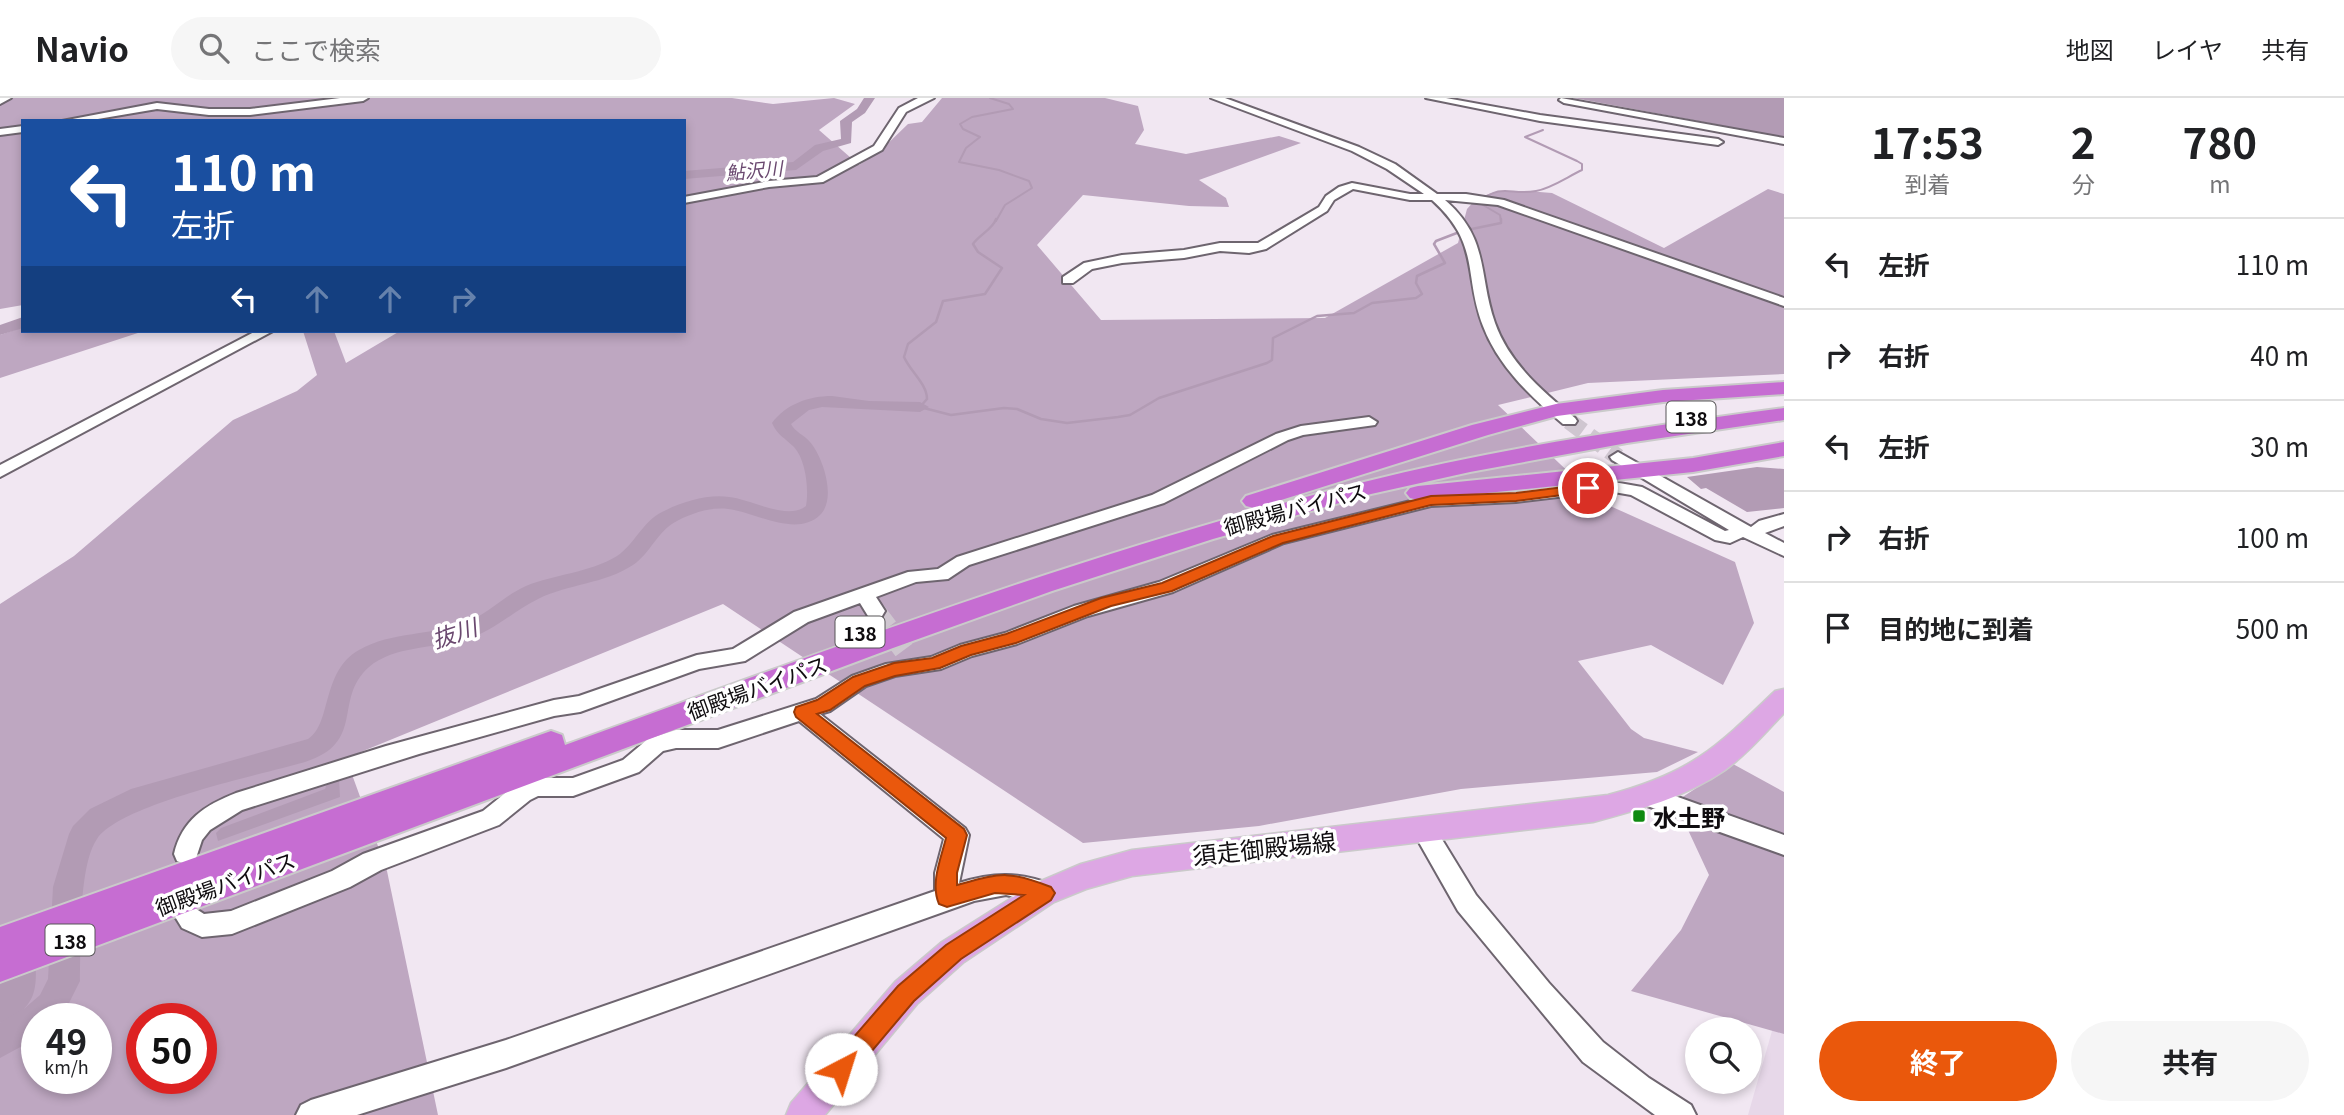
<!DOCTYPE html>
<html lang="ja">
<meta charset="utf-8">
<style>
:root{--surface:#fff;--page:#f6f6f6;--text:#202124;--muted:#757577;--line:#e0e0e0;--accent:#ea580c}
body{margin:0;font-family:Georgia,"Noto Sans JP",serif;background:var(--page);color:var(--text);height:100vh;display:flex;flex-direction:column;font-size:26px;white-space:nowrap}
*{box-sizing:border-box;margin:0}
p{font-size:23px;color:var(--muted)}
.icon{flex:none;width:38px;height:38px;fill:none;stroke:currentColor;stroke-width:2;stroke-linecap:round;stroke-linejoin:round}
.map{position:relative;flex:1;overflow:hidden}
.drawer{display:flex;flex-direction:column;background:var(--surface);width:560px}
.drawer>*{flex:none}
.top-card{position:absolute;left:21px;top:21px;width:665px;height:214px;border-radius:0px;box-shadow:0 4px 10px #0003;background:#1a4fa0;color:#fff;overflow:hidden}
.tools{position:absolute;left:1685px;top:919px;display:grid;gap:14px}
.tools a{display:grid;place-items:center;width:77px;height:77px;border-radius:50%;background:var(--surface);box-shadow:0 4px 10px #0003;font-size:35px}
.speed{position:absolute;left:21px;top:905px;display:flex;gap:14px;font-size:35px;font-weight:700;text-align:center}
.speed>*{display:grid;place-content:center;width:91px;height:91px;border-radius:50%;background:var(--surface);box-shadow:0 4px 10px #0003;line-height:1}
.speed small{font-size:18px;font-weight:400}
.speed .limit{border:10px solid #d22;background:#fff;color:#111}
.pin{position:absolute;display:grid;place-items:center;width:60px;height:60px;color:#fff;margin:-30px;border:4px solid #fff;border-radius:50%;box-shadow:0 2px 7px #0007}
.me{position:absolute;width:77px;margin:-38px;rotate:40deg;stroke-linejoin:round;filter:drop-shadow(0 0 5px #0008)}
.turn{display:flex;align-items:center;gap:24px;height:147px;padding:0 35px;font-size:32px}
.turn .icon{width:91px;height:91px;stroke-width:2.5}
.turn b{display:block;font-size:49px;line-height:60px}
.lanes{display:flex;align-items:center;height:66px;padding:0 35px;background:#0003;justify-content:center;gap:35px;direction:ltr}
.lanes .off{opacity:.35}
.eta{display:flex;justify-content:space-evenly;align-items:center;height:119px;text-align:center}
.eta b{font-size:42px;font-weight:700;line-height:49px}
.button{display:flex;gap:14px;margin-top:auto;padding:14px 35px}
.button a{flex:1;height:80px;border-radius:42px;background:var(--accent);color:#fff;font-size:28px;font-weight:700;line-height:80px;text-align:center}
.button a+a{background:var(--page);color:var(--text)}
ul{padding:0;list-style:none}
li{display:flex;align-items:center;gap:21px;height:91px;padding:0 35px;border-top:2px solid var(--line)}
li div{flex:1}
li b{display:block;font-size:26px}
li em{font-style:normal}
header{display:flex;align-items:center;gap:42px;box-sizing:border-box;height:98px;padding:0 35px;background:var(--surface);border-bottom:2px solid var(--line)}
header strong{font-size:33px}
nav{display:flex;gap:38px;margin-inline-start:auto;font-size:24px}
.search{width:490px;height:63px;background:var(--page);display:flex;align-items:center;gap:18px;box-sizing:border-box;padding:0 24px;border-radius:38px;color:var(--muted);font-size:26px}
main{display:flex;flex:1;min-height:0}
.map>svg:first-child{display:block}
.built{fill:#e7d8e9}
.forest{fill:#bea7c1;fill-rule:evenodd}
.water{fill:#b29bb4}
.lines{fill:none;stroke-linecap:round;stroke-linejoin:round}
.stream-far1{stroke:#b29bb4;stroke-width:2}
.stream{stroke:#b29bb4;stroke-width:2.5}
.river{fill:#b29bb4;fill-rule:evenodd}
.minor-tunnel-far1{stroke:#cfc6d0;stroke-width:17;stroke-dasharray:17 8;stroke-linecap:butt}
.minor-tunnel{stroke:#cfc6d0;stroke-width:21;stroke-dasharray:21 10;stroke-linecap:butt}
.minor-casing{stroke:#6e656f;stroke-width:4}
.major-casing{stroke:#cacaca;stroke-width:3}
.highway-casing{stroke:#cacaca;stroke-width:4}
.minor{fill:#fff;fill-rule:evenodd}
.major{fill:#dda7e4;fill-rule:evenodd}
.highway{fill:#c66dd2;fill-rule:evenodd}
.route{fill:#ea580c;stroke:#983908;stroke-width:2}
.poi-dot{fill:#0f8a11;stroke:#fff;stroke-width:2.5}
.labels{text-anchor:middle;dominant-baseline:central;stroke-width:7;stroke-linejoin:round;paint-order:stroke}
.far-water-label{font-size:19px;font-style:italic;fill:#6a486f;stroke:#fff}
.shield{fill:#fff;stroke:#575557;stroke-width:2}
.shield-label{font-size:19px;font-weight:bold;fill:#0f0c0f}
.street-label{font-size:21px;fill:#0f0c0f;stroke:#fff}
.water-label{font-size:23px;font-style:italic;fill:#6a486f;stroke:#fff}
.near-poi-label{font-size:24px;font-weight:bold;fill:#0f0c0f;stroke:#fff;text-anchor:start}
.near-street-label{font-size:24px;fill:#0f0c0f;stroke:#fff}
</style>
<header>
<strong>Navio</strong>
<div class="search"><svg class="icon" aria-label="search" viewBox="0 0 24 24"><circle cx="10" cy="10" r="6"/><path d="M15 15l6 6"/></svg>ここで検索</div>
<nav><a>地図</a><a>レイヤ</a><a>共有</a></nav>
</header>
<main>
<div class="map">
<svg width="1784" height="1017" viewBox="0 0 1784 1017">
<rect width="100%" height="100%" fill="#f1e7f2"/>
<path class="built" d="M1778,912L1784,915V1017H1748Z"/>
<path class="forest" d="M5,0H732L773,6L834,0L855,6L819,32L859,67L878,55L908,26L922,24L942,0H1105L1138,8L1144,32L1135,46L1186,56L1279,38L1301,45L1199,82L1226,100L1229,109L1189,108L1083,97L1037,147L1101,222L1325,220L1458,145L1467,111L1477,100L1498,93H1527L1552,95L1664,150L1768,91L1784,96V276L1588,285L1498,307L1599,403L1735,464L1754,525L1723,587L1651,547L1578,563L1631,631L1644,640L1698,654L1657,674L1461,691L1259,728L1083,745L723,506L346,660L387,773L438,1017H0V506L74,458L233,322L297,293L317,277L303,233H334L346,265L400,233H684V23H23V207L0,211V2ZM37,920H96V980H37ZM142,920H201V980H142Z
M23,229V233H144L0,280V237Z
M1733,666L1784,694V936L1631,893L1681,832L1709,777L1675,704Z"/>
<path class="water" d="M1572,0H1784V39L1585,2Z
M1757,369L1784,371V410L1747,414L1706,390L1701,391L1687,379Z
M339,682L340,699L218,743L216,735L221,730L325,691L327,686Z
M34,842C36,882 44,908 0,925V857Z"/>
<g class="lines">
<path class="stream-far1" d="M990,0L1009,6L1013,11L972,19L960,26L963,31L980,39L966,50L959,64L999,72L1029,83L1032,90L1005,107L996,123
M1501,123L1500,117L1478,104C1505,84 1509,98 1536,93C1552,90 1567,79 1582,72V66L1577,63L1525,39L1543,32"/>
<path class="stream" d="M996,121C993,131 979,137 973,146L978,154L1002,170L985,196L943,203L936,224L908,246L904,259C910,273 927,286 927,301L920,309L951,317L1004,310L1017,311L1041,321L1067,325L1118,319L1130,317L1159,300L1267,265L1272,262L1273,240L1317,218L1354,215L1372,205L1416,200L1422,196L1416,185L1417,178L1445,165L1434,146L1436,143L1462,133L1501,125V121"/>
<path class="river" d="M864,0H875L865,15L852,24L851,45L823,53L796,72L684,81V73L793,64L815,47L841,41L840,23L857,11Z
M23,219V230L0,237V227Z
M832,298L869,303L920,304L929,309L920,314L822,309L809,312L791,326C795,334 804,337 810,344C823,359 837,401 820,417C796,440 755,414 728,411C710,409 693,415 677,423C657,433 651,455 633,467C604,486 568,486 538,501C512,514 493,534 464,542C435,550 393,548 369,569C332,602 367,644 305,664C260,677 120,706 97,741C78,768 81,849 80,883L62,919L37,920V940L0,960V925L25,910L40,897L48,881L53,789L69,736L73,728L90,711L131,691L308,641C332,626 321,573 359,552C392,533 432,538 467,524C488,516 505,497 526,488C555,476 589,475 617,458C635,446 642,424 662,414C682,404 707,396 729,399C751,401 787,423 806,408C809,392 806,362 794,349C785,340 777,337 772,325C786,306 809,298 832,298Z"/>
<path class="minor-tunnel-far1" d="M1569,323L1618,359"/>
<path class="minor-tunnel" d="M875,513L904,552"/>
<defs>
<path id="minor" d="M0,0H11L0,6Z
M340,0H368L363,3L250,17H209L157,11L86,23H62L157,5L209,11H250Z
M918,0H934L906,14L882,52L823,84L769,89L684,105V99L769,83L817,79L874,48L899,10Z
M1211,0H1225L1359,49L1395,66L1437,96H1466L1504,102L1784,200V208L1498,107L1445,102C1490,141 1478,177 1495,225C1509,265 1543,294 1575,320L1577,323L1575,326H1563C1531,299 1498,268 1483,228C1463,176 1481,146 1432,102H1410L1353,91L1334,102L1327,113L1266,151L1249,155L1220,153L1184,160L1122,165L1092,171L1073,185H1063V179L1084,165L1122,157L1184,152L1220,145H1258L1319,109L1326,98L1339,89L1352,85L1410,96H1424L1387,71L1352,53Z
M1426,0H1446L1540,17L1718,41L1723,44L1718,47L1540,23Z
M1561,0L1784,40V46L1564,5L1559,2Z
M23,28V34L0,37V31Z
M256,233H273L0,379V367Z
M1369,319L1377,324L1375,327L1303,337L1288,342L1164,405L969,467L948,481L916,484L876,499L885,513L882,518H868L860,505L808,524L745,563L699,571L580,614L554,618L419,656L242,712L210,732L202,742L195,763L186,766L177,763L174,756C182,722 205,707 236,695L386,648L554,602L579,598L697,557L733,551L794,514L908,474L938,471L957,459L1152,397L1276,336L1301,328Z
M1618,354L1751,429L1759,423L1784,416V428L1765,435L1784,445V458L1743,439L1730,445L1715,442L1631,397L1608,393L1516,404L1431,408L1284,445L1173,494L1088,518L1017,546L972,558L941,571L895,578L866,588L830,613L820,616L965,730L969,737L959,785C994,774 1019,774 1053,787L1056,795L1053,803L1044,806L1006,797L974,803L506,970L357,1017H296L301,1007L311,1002L506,942L935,793V775L944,741L799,623L718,650H676L663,653L639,674L573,698H538L530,702L499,727L381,772L350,789L232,836L202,839L182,830L174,817L178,809L187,805L204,816L231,813L332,773L363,756L483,713L514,688L529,682L537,680H573L623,662L648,641L676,632H718L816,601L852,578L886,566L931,559L960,547L1005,535L1074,508L1159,484L1272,437L1431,398L1516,394L1608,383L1642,389L1725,433L1729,432L1612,362L1610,359Z
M1647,688L1784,737V757L1639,705L1636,698L1639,691Z
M1424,722L1432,725L1476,797L1549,885L1603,944L1649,980L1691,1007L1696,1017H1655L1583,964L1458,813L1412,732L1416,725Z"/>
<path id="major" d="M1784,591V615C1765,635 1747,656 1725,672C1686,699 1638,712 1593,724L1132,778L1086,791L1054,804L964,864L917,906L825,1017H786L791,1005L895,884L942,844L1034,786L1081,766L1132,752L1608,697C1691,675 1716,650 1775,593Z"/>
<path id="highway" d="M1784,284V296L1663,304L1557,318L1488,337L1262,408L1254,410L1246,408L1242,403L1246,398L1472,327L1556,306L1663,292Z
M1784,310V322L1627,345L1470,374L1371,396L1213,441L1052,493L893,550L0,884V829L551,633L562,637L565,647C828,552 1091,452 1364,384C1502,349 1643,329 1784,310Z
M1784,344V358L1693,374L1418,402L1410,400L1406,395L1410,390L1418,388L1693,360Z"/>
</defs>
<use href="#minor" class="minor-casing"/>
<use href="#major" class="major-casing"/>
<use href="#highway" class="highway-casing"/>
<use href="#minor" class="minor"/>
<use href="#major" class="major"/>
<use href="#highway" class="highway"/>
</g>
<path class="route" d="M1588,386L1595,390L1593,393L1516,403L1431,407L1283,445L1172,493L1111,508L1016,545L971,557L940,570L895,578L865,588L830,612L817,616L964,731L967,737L957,775V787C1001,775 1008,772 1051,789L1055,795L1051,802L961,861L914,903L850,979L841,983L833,979L830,971L833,963L898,888L946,847L1024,797L995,795L947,809L939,806C930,786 941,760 946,740L796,619L794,614L796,609L817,602L853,579L894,565L932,560L961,548L1006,536L1101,500L1162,485L1273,438L1431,398L1516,395Z"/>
<rect class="poi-dot" x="1632" y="711" width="14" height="14" rx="3.5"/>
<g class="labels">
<g class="far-water-label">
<text transform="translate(754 71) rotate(-5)">鮎沢川</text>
</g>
<g class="shield">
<rect x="1666.5" y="303.5" width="49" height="31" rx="5"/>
<rect x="835.5" y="518.5" width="49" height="31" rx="5"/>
<rect x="45.5" y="826.5" width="49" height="31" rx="5"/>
</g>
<g class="shield-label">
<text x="1691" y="319">138</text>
<text x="860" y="534">138</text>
<text x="70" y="842">138</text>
</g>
<g class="street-label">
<text transform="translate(1295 410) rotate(-15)">御殿場バイパス</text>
<text transform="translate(757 589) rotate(-20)">御殿場バイパス</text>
<text transform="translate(225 785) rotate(-20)">御殿場バイパス</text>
</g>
<g class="water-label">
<text transform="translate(454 534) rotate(-18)">抜川</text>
</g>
<g class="near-poi-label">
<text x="1653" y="718">水土野</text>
</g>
<g class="near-street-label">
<text transform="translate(1264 749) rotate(-6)">須走御殿場線</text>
</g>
</g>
</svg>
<div class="tools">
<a><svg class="icon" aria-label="search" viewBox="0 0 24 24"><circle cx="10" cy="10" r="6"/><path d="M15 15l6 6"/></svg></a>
</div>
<div class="speed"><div>49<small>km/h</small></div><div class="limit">50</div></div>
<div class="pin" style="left:1588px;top:390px;background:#d93025"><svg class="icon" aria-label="arrive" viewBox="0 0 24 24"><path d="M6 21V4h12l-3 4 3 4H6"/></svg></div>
<svg class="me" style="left:841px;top:971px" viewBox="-20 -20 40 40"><circle r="19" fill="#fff"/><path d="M0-13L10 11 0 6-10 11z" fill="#ea580c"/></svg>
<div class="top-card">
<div class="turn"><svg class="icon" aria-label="left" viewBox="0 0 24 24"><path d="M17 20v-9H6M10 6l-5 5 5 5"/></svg><div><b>110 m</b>左折</div></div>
<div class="lanes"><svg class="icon" aria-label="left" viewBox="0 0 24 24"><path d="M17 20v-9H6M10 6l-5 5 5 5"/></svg><svg class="icon off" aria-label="ahead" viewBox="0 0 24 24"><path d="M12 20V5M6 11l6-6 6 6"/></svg><svg class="icon off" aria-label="ahead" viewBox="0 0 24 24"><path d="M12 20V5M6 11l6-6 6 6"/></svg><svg class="icon off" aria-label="right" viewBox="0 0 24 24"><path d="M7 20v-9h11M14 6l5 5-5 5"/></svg></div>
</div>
</div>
<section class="drawer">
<div class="eta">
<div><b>17:53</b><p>到着</p></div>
<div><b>2</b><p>分</p></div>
<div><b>780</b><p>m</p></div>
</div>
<ul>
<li><svg class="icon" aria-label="left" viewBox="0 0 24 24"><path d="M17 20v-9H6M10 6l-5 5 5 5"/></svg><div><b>左折</b></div><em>110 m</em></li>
<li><svg class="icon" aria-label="right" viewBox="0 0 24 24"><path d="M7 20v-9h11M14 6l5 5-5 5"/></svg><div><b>右折</b></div><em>40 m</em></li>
<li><svg class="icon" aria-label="left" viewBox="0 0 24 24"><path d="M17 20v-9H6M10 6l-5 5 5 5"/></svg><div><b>左折</b></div><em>30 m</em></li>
<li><svg class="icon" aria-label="right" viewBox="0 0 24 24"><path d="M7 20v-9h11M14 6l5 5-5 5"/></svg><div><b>右折</b></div><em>100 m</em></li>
<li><svg class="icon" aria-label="arrive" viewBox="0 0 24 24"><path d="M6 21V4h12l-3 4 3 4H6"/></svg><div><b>目的地に到着</b></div><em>500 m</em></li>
</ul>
<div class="button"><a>終了</a><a>共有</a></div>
</section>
</main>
